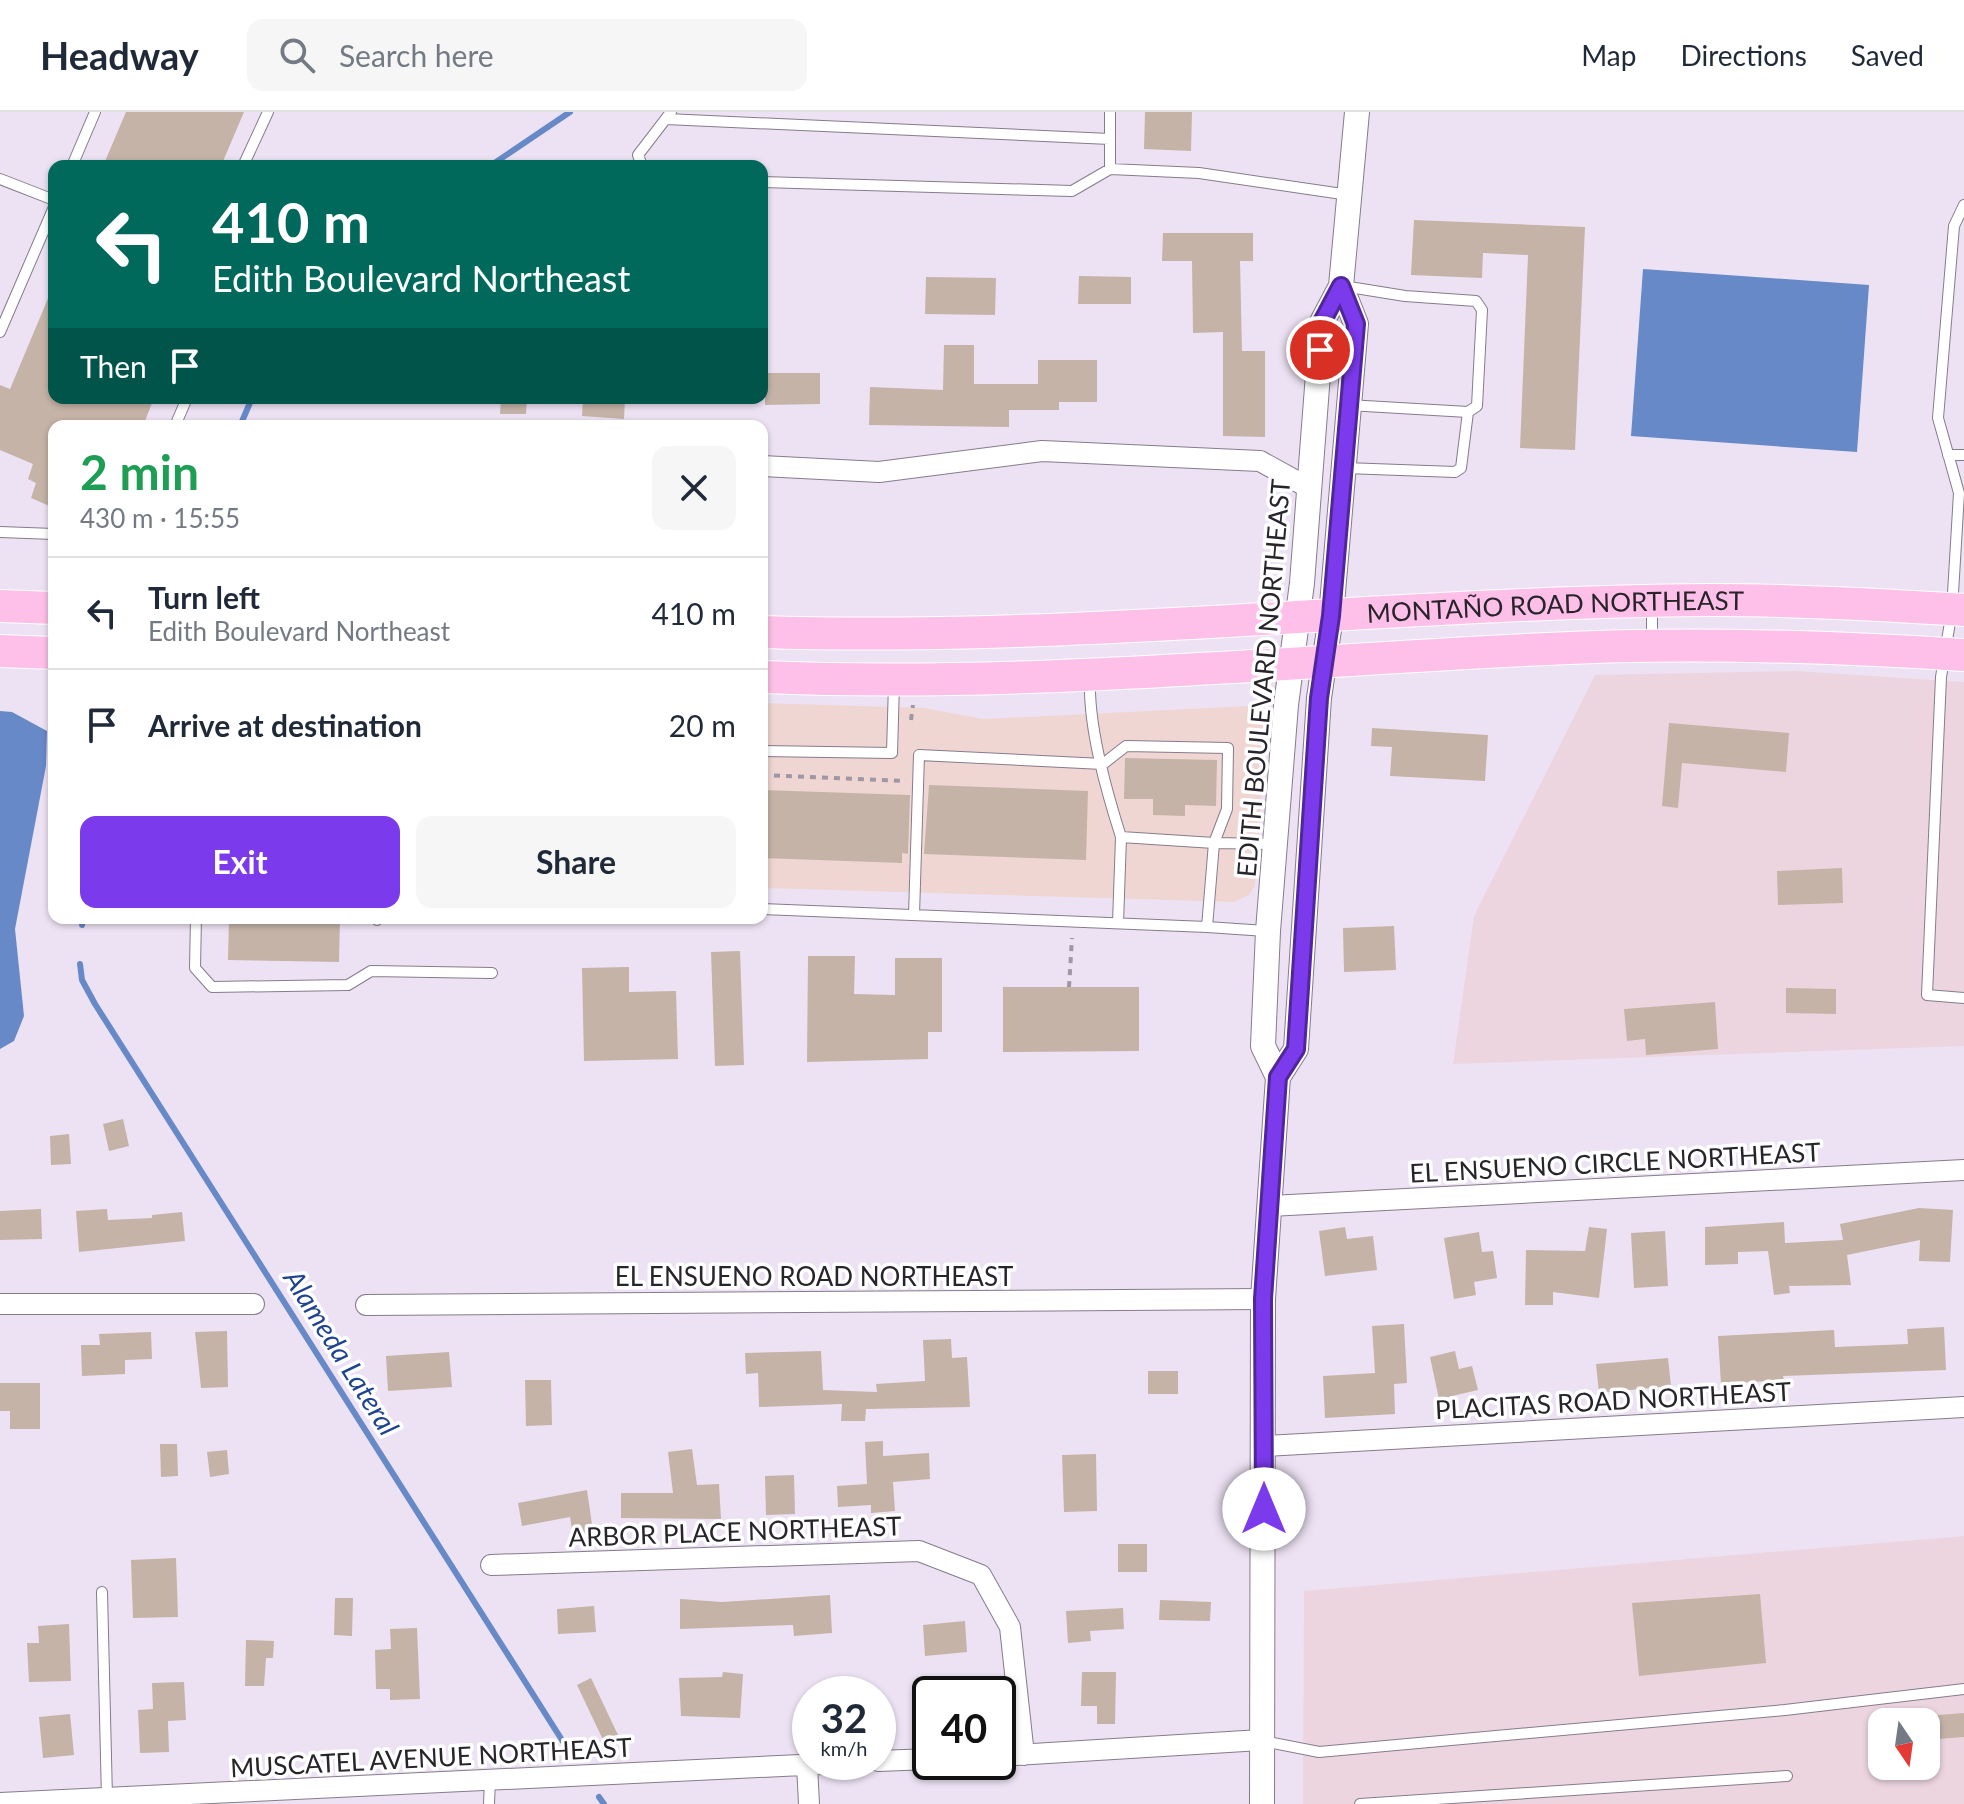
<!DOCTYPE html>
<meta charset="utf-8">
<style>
:root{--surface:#fff;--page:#f6f6f7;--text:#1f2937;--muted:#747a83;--line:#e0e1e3;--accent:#7c3aed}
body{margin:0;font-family:Lato,sans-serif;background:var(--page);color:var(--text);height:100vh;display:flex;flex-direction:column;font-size:30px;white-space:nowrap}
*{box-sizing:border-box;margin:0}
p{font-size:26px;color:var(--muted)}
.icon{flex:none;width:44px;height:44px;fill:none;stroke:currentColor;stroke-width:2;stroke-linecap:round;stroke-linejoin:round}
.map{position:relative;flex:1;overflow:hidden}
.details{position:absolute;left:48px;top:308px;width:720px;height:504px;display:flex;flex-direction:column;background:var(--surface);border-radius:16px;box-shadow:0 2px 6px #0004}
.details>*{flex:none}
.banner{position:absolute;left:48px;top:48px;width:720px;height:244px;border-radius:16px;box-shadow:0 2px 6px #0004;background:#00695c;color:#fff;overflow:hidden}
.needle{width:52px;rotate:167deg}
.fabs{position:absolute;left:1868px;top:1596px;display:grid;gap:16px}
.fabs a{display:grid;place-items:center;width:72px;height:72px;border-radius:16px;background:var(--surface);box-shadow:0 2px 6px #0004;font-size:40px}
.speed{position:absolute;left:792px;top:1564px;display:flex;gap:16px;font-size:40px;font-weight:700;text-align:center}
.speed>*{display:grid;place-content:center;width:104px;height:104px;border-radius:50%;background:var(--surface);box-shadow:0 2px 6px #0004;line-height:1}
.speed small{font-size:20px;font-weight:400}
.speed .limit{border:4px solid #111;border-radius:12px;background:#fff;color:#111}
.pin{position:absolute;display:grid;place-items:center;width:68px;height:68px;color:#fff;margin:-34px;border:4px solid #fff;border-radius:50%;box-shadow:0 2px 8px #0007}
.me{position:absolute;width:88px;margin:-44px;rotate:0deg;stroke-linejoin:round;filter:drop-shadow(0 0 6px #0008)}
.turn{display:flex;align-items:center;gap:28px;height:168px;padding:0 32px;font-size:36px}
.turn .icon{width:104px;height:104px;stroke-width:2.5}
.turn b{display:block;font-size:56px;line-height:68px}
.then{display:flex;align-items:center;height:76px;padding:0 32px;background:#0003;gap:16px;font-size:30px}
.round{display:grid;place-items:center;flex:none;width:84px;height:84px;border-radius:16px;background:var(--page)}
.headline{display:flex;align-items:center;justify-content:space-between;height:136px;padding:0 32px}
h1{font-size:48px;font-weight:700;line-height:60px;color:#1e9e55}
.button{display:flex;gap:16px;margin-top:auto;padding:16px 32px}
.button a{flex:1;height:92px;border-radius:16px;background:var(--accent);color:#fff;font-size:32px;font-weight:700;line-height:92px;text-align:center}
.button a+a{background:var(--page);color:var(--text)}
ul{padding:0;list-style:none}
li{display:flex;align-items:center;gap:24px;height:112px;padding:0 32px;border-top:2px solid var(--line)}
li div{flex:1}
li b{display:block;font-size:30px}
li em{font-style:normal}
header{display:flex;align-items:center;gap:48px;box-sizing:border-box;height:112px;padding:0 40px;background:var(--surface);border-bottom:2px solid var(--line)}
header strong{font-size:38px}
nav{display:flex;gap:44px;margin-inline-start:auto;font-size:28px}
.search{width:560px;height:72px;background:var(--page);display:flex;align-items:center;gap:20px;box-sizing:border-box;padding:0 28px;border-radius:16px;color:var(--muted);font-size:30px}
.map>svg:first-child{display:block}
.commercial{fill:#f0d6d3}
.industrial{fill:#edd5e0;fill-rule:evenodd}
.water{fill:#6789c8}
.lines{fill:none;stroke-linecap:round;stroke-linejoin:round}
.stream{stroke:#6789c8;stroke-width:6}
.building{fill:#c5b3a8}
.service-casing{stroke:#857c8b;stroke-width:12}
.minor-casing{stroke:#857c8b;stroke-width:22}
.tertiary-casing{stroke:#857c8b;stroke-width:26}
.primary-casing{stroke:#fff;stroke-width:34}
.path{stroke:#9f97a4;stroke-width:4;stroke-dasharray:6 6;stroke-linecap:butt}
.service{stroke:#fff;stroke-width:10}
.minor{stroke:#fff;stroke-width:20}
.tertiary{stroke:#fff;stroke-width:24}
.primary{stroke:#fec0e8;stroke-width:32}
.route-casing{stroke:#51269a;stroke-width:20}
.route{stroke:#7c3aed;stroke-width:14}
.labels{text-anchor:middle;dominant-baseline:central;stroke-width:7;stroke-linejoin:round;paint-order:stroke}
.street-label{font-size:26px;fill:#28242b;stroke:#fff}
.water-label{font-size:28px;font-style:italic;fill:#1e4390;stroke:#fff}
</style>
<header>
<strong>Headway</strong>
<div class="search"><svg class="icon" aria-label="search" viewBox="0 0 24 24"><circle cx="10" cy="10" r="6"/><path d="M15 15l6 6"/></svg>Search here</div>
<nav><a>Map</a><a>Directions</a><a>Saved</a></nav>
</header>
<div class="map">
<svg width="1964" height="1692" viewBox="0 0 1964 1692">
<rect width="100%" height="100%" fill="#ede2f3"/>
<path class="commercial" d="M762,591L924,596L983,607L1249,594L1261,603L1266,616L1255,774L1249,783L1234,790L762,776Z"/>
<path class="industrial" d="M1795,559L1964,570V934L1453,952L1474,804L1595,563Z
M1964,1424V1692H1303L1304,1479ZM1882,1610H1926V1654H1882Z"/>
<path class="water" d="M1643,157L1869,173L1857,340L1631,324Z
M0,599L12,600L47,619L46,654L15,817L24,904L14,929L0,937Z"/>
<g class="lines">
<path class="stream" d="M490,54L570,0
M240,314L252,286
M82,813L83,806
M80,852L82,868L95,892L574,1647
M599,1685L604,1692"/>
</g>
<path class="building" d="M126,0H244L221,54H103Z
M1145,0H1192L1191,39L1144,37Z
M1414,108L1585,115L1575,338L1520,336L1528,143L1483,141L1482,166L1411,163Z
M1163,121H1253V149H1240L1242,239H1265V325L1223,324V220L1193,221L1192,149H1162Z
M1079,164L1131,165V192H1078Z
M926,165L996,166L995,203L925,202Z
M54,172V286H154L143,314H54V396L31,386L36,371L28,367L33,352L0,338V273L10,277Z
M944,233H974V272H1038V248H1097V290H1059V298H1009V315L869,313L870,275L943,278Z
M765,261H820V292L765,293Z
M501,286H527L526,302H500Z
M583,286H625L624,307L582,304Z
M1669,611L1789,621L1786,660L1682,651L1678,696L1662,694Z
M1372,616L1488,623L1485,669L1390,664L1392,635L1371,634Z
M1125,646L1217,648L1216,694L1185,693V704L1153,703V687H1124Z
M929,673L1088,679L1086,748L924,742Z
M762,678L910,683L908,742L902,741V751L762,746Z
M1842,756L1843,791L1778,793L1777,759Z
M229,806H340L339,850L228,848Z
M1394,814L1396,858L1344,860L1343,816Z
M740,839L744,953L715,954L711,840Z
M808,844H855L854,882L895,883V846H942V920H928V947L807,950Z
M629,855V880L676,879L678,947L584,949L582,856Z
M1003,875H1139V939L1003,940Z
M1786,876L1836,877V902L1786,901Z
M1715,890L1718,937L1646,943L1645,927L1627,929L1624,897Z
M123,1007L129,1034L109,1039L103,1012Z
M69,1022L71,1052L51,1053L50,1024Z
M1919,1096L1953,1098L1950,1150L1919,1149L1920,1128L1847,1143L1851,1173L1789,1174L1790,1181L1774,1183L1768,1139L1738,1140V1152L1705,1153V1115L1784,1110L1785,1131L1843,1128L1840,1112Z
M41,1097L42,1127L0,1128V1099Z
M107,1097L108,1108L152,1106V1103L182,1100L185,1129L79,1140L76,1099Z
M1345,1115L1347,1127L1373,1124L1377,1158L1325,1164L1319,1119Z
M1589,1115L1607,1117L1599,1186L1553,1180V1193H1525L1526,1138L1585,1139Z
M1665,1119L1668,1174L1634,1176L1631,1121Z
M1479,1120L1482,1140L1493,1139L1497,1166L1474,1170L1476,1183L1454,1187L1444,1126Z
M1404,1212L1407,1271L1394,1272L1395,1302L1325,1306L1323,1264L1375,1261L1372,1214Z
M1944,1215L1946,1258L1783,1264L1784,1268L1721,1272L1718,1224L1834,1218L1835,1235L1908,1232L1907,1217Z
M227,1219L228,1275L201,1276L195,1220Z
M151,1220L152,1247L125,1248V1262L82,1264L81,1233H100L99,1222Z
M951,1227L952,1246L967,1245L970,1295L866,1297L865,1309H841L842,1292L759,1295L758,1261L746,1262L745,1241L821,1239L823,1278L877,1280L876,1272L925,1269L923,1228Z
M1455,1239L1459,1257L1472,1254L1478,1278L1439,1287L1430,1245Z
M449,1240L452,1275L388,1279L386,1244Z
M1668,1246L1671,1274L1599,1281L1596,1252Z
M1148,1259H1178V1282H1148Z
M525,1268H551L552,1313L526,1314Z
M0,1271H40V1317H10V1299H0Z
M883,1329V1344L929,1341L930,1367L893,1370L895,1399L871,1401V1393L838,1395L837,1374L867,1372L865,1330Z
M160,1332H177L178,1364L161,1365Z
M692,1337L697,1373L719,1372L721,1407L621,1406V1381H673L668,1340Z
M227,1338L229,1362L210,1365L207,1340Z
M1096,1342L1097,1399L1064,1400L1062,1343Z
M794,1363L795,1402L766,1403L765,1364Z
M587,1378L593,1419L573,1423L570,1405L522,1414L518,1391Z
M1118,1432H1147V1460H1118Z
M176,1446L178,1505L133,1506L131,1448Z
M1760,1482L1766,1551L1639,1564L1632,1491Z
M830,1483L832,1521L794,1524L793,1513L680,1517V1487L722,1490Z
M335,1486H353L352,1524L334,1523Z
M1160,1488L1211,1490L1210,1509L1159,1508Z
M594,1494L596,1520L558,1522L557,1497Z
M1123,1496L1124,1517L1090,1519L1091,1529L1068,1531L1066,1499Z
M965,1509L967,1540L925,1544L923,1513Z
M69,1512L71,1569L29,1570L27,1531H39L38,1514Z
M417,1516L420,1587L390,1588V1577H376L375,1538L391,1537L390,1517Z
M246,1528L274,1529L273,1546H266L264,1574H245Z
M723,1560L743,1562L740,1606L681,1604L679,1566L722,1565Z
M1082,1560H1116L1115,1612H1097V1594H1081Z
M591,1566L618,1623L604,1630L577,1573Z
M184,1570L186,1608L168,1609L169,1640L140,1641L138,1598L153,1597L152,1571Z
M1964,1601V1625L1926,1628V1604Z
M70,1602L74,1643L43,1646L39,1605Z"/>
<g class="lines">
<defs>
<path id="service" d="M666,7L1110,27
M72,54L95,0
M243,54L268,0
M642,54L638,43L671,0
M1110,57V0
M0,67L54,88
M762,70L1072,79L1110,57L1199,61L1349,83
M1964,93L1954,114L1938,306L1959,381L1952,498L1941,565L1927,883L1964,886
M1343,174L1405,184L1476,189L1482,198L1477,294L1468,300L1348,293
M0,220L54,95
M175,314L187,286
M1948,343H1964
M1345,356L1455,360L1461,356L1468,300
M0,420L54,422
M1652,531V491
M762,639L892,641L894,571
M762,797L1207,815
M914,803L919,643L1103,652L1126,634L1228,636L1227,697L1214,731L1121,725C1106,678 1088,615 1090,566
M196,806L195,856L212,875L348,873L371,859L492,861
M377,808V806
M1118,811L1121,725
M1266,819L1207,815L1214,731L1273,732
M102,1480L107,1686
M1263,1629L1319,1640L1785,1598L1964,1577
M489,1692L490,1668
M1360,1692L1787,1664"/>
<path id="minor" d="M762,354L879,360L1042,339L1260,349L1309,376
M1268,1094L1964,1058
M0,1192H254
M366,1193L1263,1187
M1264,1334L1964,1295
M491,1453L919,1439L981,1463L1010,1515L1024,1643
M998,1644L1261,1628
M878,1649L930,1647
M807,1653L809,1692
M0,1691L865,1650"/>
<path id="tertiary" d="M1278,965L1263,934L1268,819L1286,593L1302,471L1322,210L1341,174L1357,0
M1262,1692L1263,1187L1278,965L1296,937L1319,586L1331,504L1356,212L1341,174"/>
<g id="primary">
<path d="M0,494L54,496"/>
<path id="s1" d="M762,520C1079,530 1394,490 1710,488C1795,488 1879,493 1964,498"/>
<path d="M0,539L54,541"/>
<path d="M762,565C1024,576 1285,549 1547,537C1686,530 1825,534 1964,543"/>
</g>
</defs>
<use href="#service" class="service-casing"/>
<use href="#minor" class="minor-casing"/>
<use href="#tertiary" class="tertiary-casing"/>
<use href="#primary" class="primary-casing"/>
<path class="path" d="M911,608L913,593
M762,663L906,669
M1069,875L1072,826"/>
<use href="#service" class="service"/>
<use href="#minor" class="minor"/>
<use href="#tertiary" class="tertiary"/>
<use href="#primary" class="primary"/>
</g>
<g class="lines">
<defs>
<path id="route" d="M1264,1397L1263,1187L1278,965L1296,937L1319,586L1331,504L1356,212L1341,174L1322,210L1320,238"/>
</defs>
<use href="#route" class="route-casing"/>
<use href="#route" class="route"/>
</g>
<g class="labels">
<g class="street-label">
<text stroke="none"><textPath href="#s1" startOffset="794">MONTAÑO ROAD NORTHEAST</textPath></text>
<text transform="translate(1263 566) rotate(-85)">EDITH BOULEVARD NORTHEAST</text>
<text transform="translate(1615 1050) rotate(-3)">EL ENSUENO CIRCLE NORTHEAST</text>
<text x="814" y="1164">EL ENSUENO ROAD NORTHEAST</text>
<text transform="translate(1613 1288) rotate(-3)">PLACITAS ROAD NORTHEAST</text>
<text transform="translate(735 1419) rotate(-2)">ARBOR PLACE NORTHEAST</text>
<text transform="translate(431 1645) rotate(-3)">MUSCATEL AVENUE NORTHEAST</text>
</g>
<g class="water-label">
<text transform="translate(342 1240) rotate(58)">Alameda Lateral</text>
</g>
</g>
</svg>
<div class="fabs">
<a><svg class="needle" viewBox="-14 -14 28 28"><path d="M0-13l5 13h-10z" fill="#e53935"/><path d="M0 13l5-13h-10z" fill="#747a83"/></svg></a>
</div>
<div class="speed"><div>32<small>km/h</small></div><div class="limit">40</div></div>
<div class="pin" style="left:1320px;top:238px;background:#d93025"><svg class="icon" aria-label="arrive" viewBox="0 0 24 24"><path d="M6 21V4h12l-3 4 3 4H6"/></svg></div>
<svg class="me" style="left:1264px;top:1397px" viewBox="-20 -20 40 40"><circle r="19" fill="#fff"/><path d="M0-13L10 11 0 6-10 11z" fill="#7c3aed"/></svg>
<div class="banner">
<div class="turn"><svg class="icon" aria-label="left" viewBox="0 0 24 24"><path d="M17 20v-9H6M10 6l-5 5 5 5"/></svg><div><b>410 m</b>Edith Boulevard Northeast</div></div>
<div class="then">Then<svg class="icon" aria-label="arrive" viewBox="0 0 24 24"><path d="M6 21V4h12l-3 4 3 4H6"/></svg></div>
</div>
<section class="details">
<div class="headline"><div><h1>2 min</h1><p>430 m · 15:55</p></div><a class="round"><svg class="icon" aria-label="close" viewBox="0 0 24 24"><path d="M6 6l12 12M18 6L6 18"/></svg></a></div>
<ul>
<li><svg class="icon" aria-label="left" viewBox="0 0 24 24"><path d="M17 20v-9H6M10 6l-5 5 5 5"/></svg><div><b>Turn left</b><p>Edith Boulevard Northeast</p></div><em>410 m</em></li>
<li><svg class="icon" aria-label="arrive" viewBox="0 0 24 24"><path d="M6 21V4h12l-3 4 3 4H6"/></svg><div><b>Arrive at destination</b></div><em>20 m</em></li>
</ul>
<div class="button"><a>Exit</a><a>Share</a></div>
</section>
</div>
